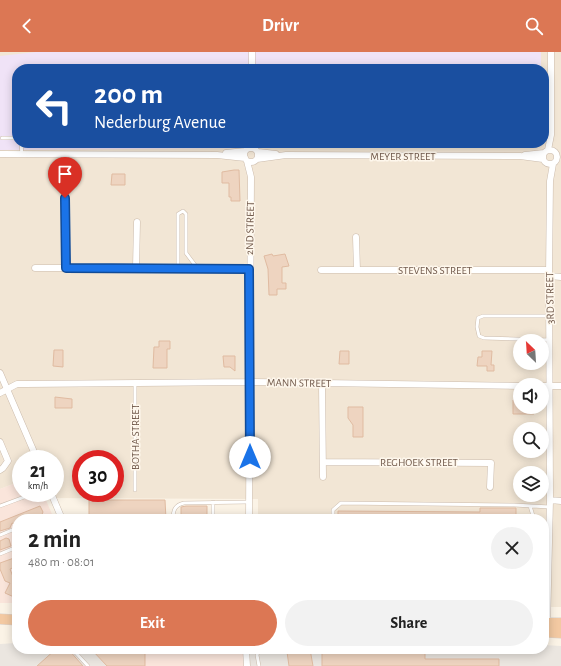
<!DOCTYPE html>
<meta charset="utf-8">
<style>
:root{--surface:#fff;--page:#f2f2f2;--text:#222;--muted:#767676;--accent:#dc7754}
body{margin:0;font-family:"Alegreya Sans",sans-serif;background:var(--page);color:var(--text);height:100vh;display:flex;flex-direction:column;font-size:15px;white-space:nowrap}
*{box-sizing:border-box;margin:0}
p{font-size:13px;color:var(--muted)}
.icon{flex:none;width:22px;height:22px;fill:none;stroke:currentColor;stroke-width:2;stroke-linecap:round;stroke-linejoin:round}
.map{position:relative;flex:1;overflow:hidden}
.panel{position:absolute;left:12px;top:462px;width:537px;height:140px;display:flex;flex-direction:column;background:var(--surface);border-radius:16px;box-shadow:0 2px 10px #0003}
.panel>*{flex:none}
.guide{position:absolute;left:12px;top:12px;width:537px;height:84px;border-radius:16px;box-shadow:0 2px 10px #0003;background:#1a4fa0;color:#fff;overflow:hidden}
.needle{width:26px;rotate:335deg}
.buttons{position:absolute;left:513px;top:282px;display:grid;gap:8px}
.buttons a{display:grid;place-items:center;width:36px;height:36px;border-radius:50%;background:var(--surface);box-shadow:0 2px 10px #0003;font-size:20px}
.speed{position:absolute;left:12px;top:398px;display:flex;gap:8px;font-size:20px;font-weight:700;text-align:center}
.speed>*{display:grid;place-content:center;width:52px;height:52px;border-radius:50%;background:var(--surface);box-shadow:0 2px 10px #0003;line-height:1}
.speed small{font-size:10px;font-weight:400}
.speed .limit{border:6px solid #d22;background:#fff;color:#111}
.pin{position:absolute;display:grid;place-items:center;width:34px;height:34px;color:#fff;margin:-41px -17px;border-radius:50% 50% 50% 0;rotate:-45deg;box-shadow:0 0 4px #0007}
.pin .icon{rotate:45deg}
.me{position:absolute;width:44px;margin:-22px;rotate:0deg;stroke-linejoin:round;filter:drop-shadow(0 0 3px #0008)}
.turn{display:flex;align-items:center;gap:14px;height:84px;padding:0 16px;font-size:18px}
.turn .icon{width:52px;height:52px;stroke-width:2.5}
.turn b{display:block;font-size:28px;line-height:34px}
.round{display:grid;place-items:center;flex:none;width:42px;height:42px;border-radius:21px;background:var(--page)}
.head{display:flex;align-items:center;justify-content:space-between;height:68px;padding:0 16px}
h1{font-size:24px;font-weight:600;line-height:30px}
.cta{display:flex;gap:8px;margin-top:auto;padding:8px 16px}
.cta a{flex:1;height:46px;border-radius:24px;background:var(--accent);color:#fff;font-size:16px;font-weight:600;line-height:46px;text-align:center}
.cta a+a{background:var(--page);color:var(--text)}
header{display:flex;justify-content:space-between;align-items:center;height:52px;padding:0 16px;background:var(--accent);color:#fff;font-size:18px;font-weight:600}
.map>svg:first-child{display:block}
.residential{fill:#f2e6d5;fill-rule:evenodd}
.commercial{fill:#fae5db}
.industrial{fill:#ebe6e0}
.education{fill:#f0e3f7}
.building{fill:#eed4c0;stroke:#e0bba1}
.lines{fill:none;stroke-linecap:round;stroke-linejoin:round}
.service-casing{stroke:#ccbcad;stroke-width:4}
.minor-casing{stroke:#ccbcad;stroke-width:7}
.trunk-casing{stroke:#d8d1cd;stroke-width:11}
.service{stroke:#fff;stroke-width:3}
.minor{stroke:#fff;stroke-width:6}
.trunk{stroke:#f3c9a2;stroke-width:10}
.route-casing{stroke:#114b97;stroke-width:10}
.route{stroke:#1a73e8;stroke-width:7}
.labels{text-anchor:middle;dominant-baseline:central;stroke-width:3;stroke-linejoin:round;paint-order:stroke}
.street-label{font-size:11px;fill:#725b4d;stroke:#fef7ec}
</style>
<header><svg class="icon" aria-label="back" viewBox="0 0 24 24"><path d="M15 5l-7 7 7 7"/></svg>Drivr<svg class="icon" aria-label="search" viewBox="0 0 24 24"><circle cx="10" cy="10" r="6"/><path d="M15 15l6 6"/></svg></header>
<div class="map">
<svg width="561" height="614" viewBox="0 0 561 614">
<rect width="100%" height="100%" fill="#fbf3e6"/>
<path class="residential" d="M0,0H561V555H544V467H258V447L45,446L43,441H55V407H21V429L0,437ZM17,17H544V91H17ZM520,289H542V311H520ZM520,333H542V355H520ZM520,377H542V399H520ZM81,407H115V441H81ZM520,421H542V443H520Z"/>
<path class="commercial" d="M21,429V441H43L54,467H17V551H0V437Z
M91,597H231V599H246L247,614H107Z"/>
<path class="industrial" d="M17,591V597H91L107,614H0V592Z
M544,593L561,594V614H247L246,597H544Z"/>
<path class="education" d="M36,0H541V17H17V91H541V94L0,98V4Z"/>
<path class="building" d="M234,118H239L240,149H231V145H229V131H222V120Z
M112,122H125V133H111Z
M272,202L273,204L285,202L289,214L282,215V231H286V237H277V243H269L268,217L264,204Z
M159,289H170V297H167V316H153L154,295H159Z
M54,298H63V315L53,314Z
M340,299H349V312H339Z
M482,299H492L491,313H494V319H487V314H477L478,305H482Z
M223,304H235V319L230,315H224Z
M55,345L72,347V356H55Z
M513,348H520V355H534V362H513Z
M348,355H363V385H353V373L348,366Z
M89,448H165L166,467H89Z
M40,454L43,460L40,467H17V473L12,471L10,476L0,479V470Z
M186,454H207V467H181V455Z
M480,456H516V467H338V459L480,460Z
M6,486L9,487L11,494L0,498V489Z
M14,506L17,507V514L10,517L17,535V544L14,545L5,541L10,531L5,529L0,517V511Z
M56,597H68L83,614H37Z
M310,597L313,614H289L287,600Z
M322,597H425V607H499V614H322Z
M92,598L145,599V614H107Z"/>
<g class="lines">
<defs>
<path id="service" d="M544,35H551
M2,86H17
M21,91L22,103
M178,217V162L183,159L186,162V201L198,217
M550,264H483L478,266L477,275L479,284L484,286L550,288
M135,438V332
M213,450V467
M0,454L35,441
M530,454L534,467
M173,467C173,458 175,453 184,451L249,450
M333,467V458L341,451L514,453L550,455
M0,483L17,476
M0,502L17,495
M259,597L257,603L259,614
M76,601L88,614"/>
<path id="minor" d="M252,17V0
M244 103a7 7 0 1 1 14 0a7 7 0 1 1-14 0Z
M543 105a7 7 0 1 1 14 0a7 7 0 1 1-14 0Z
M548,98L551,83V0
M258,100L276,102
M226,101L245,99
M0,102L217,103L245,106
M525,103L544,101
M65,104L66,216L249,217
M257,107L286,103L520,104L543,107
M247,109L251,125L249,467
M356,185L357,218
M35,216H66
M136,216L137,170
M321,218H549
M549,224L561,225
M0,321L37,407
M322,332L323,425
M542,334H561
M0,341L17,332H25L250,330L520,334
M0,390L8,409L3,416L0,418
M324,410L491,411L490,435
M51,441L62,467
M550,448L561,449
M547,574L550,448L549,224L550,129L553,112
M246,597L247,614"/>
<path id="trunk" d="M0,567L17,568
M544,571H561
M544,580L561,581"/>
</defs>
<use href="#service" class="service-casing"/>
<use href="#minor" class="minor-casing"/>
<use href="#trunk" class="trunk-casing"/>
<use href="#service" class="service"/>
<use href="#minor" class="minor"/>
<use href="#trunk" class="trunk"/>
</g>
<g class="lines">
<defs>
<path id="route" d="M65,146L66,216L249,217L250,405"/>
</defs>
<use href="#route" class="route-casing"/>
<use href="#route" class="route"/>
</g>
<g class="labels">
<g class="street-label">
<text x="403" y="104">MEYER STREET</text>
<text transform="translate(250 176) rotate(-89)">2ND STREET</text>
<text x="435" y="218">STEVENS STREET</text>
<text transform="translate(550 246) rotate(-91)">3RD STREET</text>
<text transform="translate(299 331) rotate(1)">MANN STREET</text>
<text transform="translate(135 385) rotate(-90)">BOTHA STREET</text>
<text x="419" y="410">REGHOEK STREET</text>
</g>
</g>
</svg>
<div class="buttons">
<a><svg class="needle" viewBox="-14 -14 28 28"><path d="M0-13l5 13h-10z" fill="#e53935"/><path d="M0 13l5-13h-10z" fill="#767676"/></svg></a>
<a><svg class="icon" aria-label="sound" viewBox="0 0 24 24"><path d="M4 9h4l5-4v14l-5-4H4zM17 9q2 3 0 6"/></svg></a>
<a><svg class="icon" aria-label="search" viewBox="0 0 24 24"><circle cx="10" cy="10" r="6"/><path d="M15 15l6 6"/></svg></a>
<a><svg class="icon" aria-label="layers" viewBox="0 0 24 24"><path d="M12 4l9 5-9 5-9-5zM3 14l9 5 9-5"/></svg></a>
</div>
<div class="speed"><div>21<small>km/h</small></div><div class="limit">30</div></div>
<div class="pin" style="left:65px;top:146px;background:#d93025"><svg class="icon" aria-label="arrive" viewBox="0 0 24 24"><path d="M6 21V4h12l-3 4 3 4H6"/></svg></div>
<svg class="me" style="left:250px;top:405px" viewBox="-20 -20 40 40"><circle r="19" fill="#fff"/><path d="M0-13L10 11 0 6-10 11z" fill="#1a73e8"/></svg>
<div class="guide">
<div class="turn"><svg class="icon" aria-label="left" viewBox="0 0 24 24"><path d="M17 20v-9H6M10 6l-5 5 5 5"/></svg><div><b>200 m</b>Nederburg Avenue</div></div>
</div>
<section class="panel">
<div class="head"><div><h1>2 min</h1><p>480 m · 08:01</p></div><a class="round"><svg class="icon" aria-label="close" viewBox="0 0 24 24"><path d="M6 6l12 12M18 6L6 18"/></svg></a></div>
<div class="cta"><a>Exit</a><a>Share</a></div>
</section>
</div>
